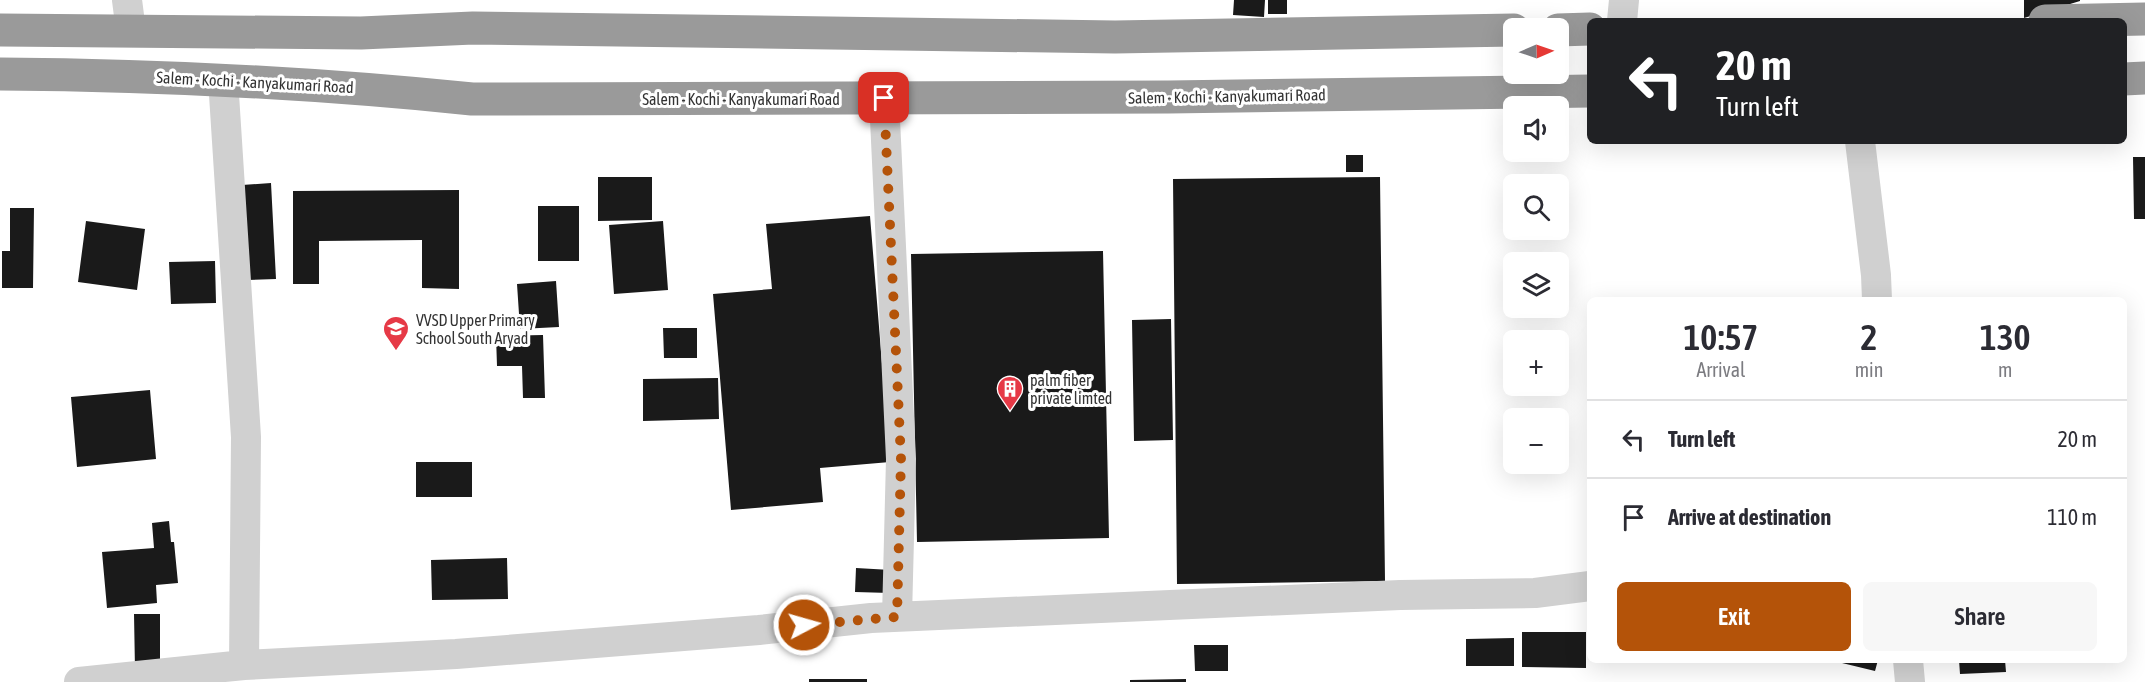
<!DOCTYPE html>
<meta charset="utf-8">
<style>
:root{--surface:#fff;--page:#f7f7f7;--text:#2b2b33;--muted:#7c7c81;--line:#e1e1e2;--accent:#b45309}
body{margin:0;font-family:"Asap Condensed",sans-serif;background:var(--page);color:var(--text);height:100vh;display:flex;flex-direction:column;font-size:22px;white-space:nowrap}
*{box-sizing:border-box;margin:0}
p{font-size:20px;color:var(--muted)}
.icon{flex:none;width:33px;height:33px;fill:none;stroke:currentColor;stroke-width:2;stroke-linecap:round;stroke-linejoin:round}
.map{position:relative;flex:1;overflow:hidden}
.side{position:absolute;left:1587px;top:297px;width:540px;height:366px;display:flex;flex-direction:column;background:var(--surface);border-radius:9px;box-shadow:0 6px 24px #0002}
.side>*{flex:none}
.banner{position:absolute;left:1587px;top:18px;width:540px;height:126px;border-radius:9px;box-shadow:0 6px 24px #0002;background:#202124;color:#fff;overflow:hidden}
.needle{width:39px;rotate:88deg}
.fabs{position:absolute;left:1503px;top:18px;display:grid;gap:12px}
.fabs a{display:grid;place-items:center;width:66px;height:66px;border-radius:9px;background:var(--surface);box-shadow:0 6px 24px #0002;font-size:30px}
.pin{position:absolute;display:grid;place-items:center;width:51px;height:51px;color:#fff;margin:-26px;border-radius:12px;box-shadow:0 3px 9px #0006}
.me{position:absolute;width:66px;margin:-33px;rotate:84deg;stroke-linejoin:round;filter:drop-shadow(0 0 4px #0008)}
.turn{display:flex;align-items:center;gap:21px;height:126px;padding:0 30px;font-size:27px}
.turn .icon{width:78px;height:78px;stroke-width:2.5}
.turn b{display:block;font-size:42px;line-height:51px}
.eta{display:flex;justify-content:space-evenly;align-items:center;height:102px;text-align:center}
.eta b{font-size:36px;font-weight:600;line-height:42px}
.primary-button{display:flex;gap:12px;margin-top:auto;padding:12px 30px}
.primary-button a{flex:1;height:69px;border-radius:9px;background:var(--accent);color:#fff;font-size:24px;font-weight:600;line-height:69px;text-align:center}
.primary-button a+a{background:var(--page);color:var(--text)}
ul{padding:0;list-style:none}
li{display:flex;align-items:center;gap:18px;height:78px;padding:0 30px;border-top:2px solid var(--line)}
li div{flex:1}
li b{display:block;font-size:22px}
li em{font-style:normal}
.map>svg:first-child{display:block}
.building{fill:#1a1a1a}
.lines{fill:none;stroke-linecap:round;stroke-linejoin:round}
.minor{stroke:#d0d0d0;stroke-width:30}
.highway{stroke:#9a9a9a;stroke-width:33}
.route{stroke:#b45309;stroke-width:10;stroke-dasharray:0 18}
.labels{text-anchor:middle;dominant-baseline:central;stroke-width:6;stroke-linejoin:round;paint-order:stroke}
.street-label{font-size:16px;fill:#333;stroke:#fff}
.poi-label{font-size:16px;fill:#333;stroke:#fff;text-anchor:start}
</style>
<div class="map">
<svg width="2145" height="682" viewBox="0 0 2145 682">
<rect width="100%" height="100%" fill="#fff"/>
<path class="building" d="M1234,0H1265L1264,17L1233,15Z
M1268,0H1287V14H1268Z
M2024,0H2080V1L2024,18Z
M1346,155H1363V172H1346Z
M2133,157H2145V219H2134Z
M598,177H652V220L598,221Z
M1380,177L1385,581L1177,584L1173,179Z
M271,183L276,279L246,280L242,185Z
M459,190V289L422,288V240L319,241V284H293V191Z
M538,206H579V261H538Z
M10,208H34L33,288H2V251H10Z
M870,216L890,462L820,468L823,502L731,510L713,294L772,289L766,224Z
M86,221L145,229L137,290L78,282Z
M663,221L668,290L614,294L609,225Z
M1103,251L1109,538L917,542L911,254Z
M215,261L216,303L171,304L169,262Z
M556,281L559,327L520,329L517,284Z
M1171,319L1173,440L1134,441L1132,320Z
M663,328H697V358H664Z
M543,335L545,398H523L522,366H497L496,336Z
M718,378L719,419L643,421V379Z
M150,390L156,459L77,467L71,397Z
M416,462H472V497H416Z
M169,521L171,542H174L178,583L156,585L157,603L107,608L102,552L154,548L152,523Z
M507,558L508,599L432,600L431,560Z
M856,568L891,570L890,593L855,592Z
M134,614H160V671L135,670Z
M1522,632H1586V668L1522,667Z
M1514,638V666H1466V639Z
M1194,645H1228V671H1195Z
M1843,660H1878L1875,671L1842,663Z
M1959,660H2005L2006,672L1960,674Z
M809,679H867V682H809Z
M1186,679V682H1130V680Z"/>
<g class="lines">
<path class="minor" d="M127,0L131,31
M1622,21L1624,0
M223,79L246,437L244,665
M884,98L901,459L897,617
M1860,141L1876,275L1877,300
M1908,660L1910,682
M79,682L244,665L456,654L759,630L871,618L1400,595L1535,593L1590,586"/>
<path class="highway" d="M2045,21L2145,19
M0,30L361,33L473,28L1115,37L1514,30
M1558,30L1590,29
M0,74C158,75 315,83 472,99L1169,97L1590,91
M2124,79L2145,78"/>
</g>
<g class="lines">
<path class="route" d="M804,625L897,617L901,459L884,98"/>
</g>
<defs>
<symbol id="school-pin" viewBox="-11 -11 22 30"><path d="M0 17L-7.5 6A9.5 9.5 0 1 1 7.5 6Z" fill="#e63946" stroke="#fff"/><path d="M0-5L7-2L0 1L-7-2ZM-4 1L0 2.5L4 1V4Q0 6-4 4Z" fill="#fff"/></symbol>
<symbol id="building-pin" viewBox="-11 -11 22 30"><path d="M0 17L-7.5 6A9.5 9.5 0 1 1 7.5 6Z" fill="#e63946" stroke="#fff"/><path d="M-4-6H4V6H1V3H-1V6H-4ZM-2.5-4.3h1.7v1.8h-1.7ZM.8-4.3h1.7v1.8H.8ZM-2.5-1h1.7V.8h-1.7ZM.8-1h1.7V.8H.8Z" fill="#fff"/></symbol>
</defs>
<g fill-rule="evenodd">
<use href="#school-pin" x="381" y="314" width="30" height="40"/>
<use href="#building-pin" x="995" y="374" width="30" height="40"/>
</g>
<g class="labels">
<g class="street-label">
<text transform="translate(255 82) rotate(3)">Salem - Kochi - Kanyakumari Road</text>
<text transform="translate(1227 96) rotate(-1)">Salem - Kochi - Kanyakumari Road</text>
<text x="741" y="99">Salem - Kochi - Kanyakumari Road</text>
</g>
<g class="poi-label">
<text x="416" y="320">VVSD Upper Primary<tspan x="416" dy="18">School South Aryad</tspan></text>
<text x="1030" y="380">palm fiber<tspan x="1030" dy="18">private limted</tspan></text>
</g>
</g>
</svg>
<div class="fabs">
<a><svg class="needle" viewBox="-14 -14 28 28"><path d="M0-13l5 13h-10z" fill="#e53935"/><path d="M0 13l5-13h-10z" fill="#7c7c81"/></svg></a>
<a><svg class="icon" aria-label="sound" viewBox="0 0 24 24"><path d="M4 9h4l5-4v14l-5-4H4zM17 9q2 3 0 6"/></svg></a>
<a><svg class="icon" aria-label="search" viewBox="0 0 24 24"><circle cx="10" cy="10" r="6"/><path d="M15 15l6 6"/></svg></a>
<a><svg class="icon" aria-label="layers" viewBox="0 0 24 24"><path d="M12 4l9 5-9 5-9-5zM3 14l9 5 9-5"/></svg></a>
<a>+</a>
<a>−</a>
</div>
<div class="pin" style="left:884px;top:98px;background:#d93025"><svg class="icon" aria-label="arrive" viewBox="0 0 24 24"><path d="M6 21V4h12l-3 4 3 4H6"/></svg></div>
<svg class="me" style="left:804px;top:625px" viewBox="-20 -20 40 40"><circle r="17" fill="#b45309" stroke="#fff" stroke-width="3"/><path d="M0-11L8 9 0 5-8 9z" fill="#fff"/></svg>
<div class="banner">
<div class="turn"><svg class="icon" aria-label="left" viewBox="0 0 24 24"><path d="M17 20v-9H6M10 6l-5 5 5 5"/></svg><div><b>20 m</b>Turn left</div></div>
</div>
<section class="side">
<div class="eta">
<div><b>10:57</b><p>Arrival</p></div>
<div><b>2</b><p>min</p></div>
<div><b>130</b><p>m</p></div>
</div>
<ul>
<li><svg class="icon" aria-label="left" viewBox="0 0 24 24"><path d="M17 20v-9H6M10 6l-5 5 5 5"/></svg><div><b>Turn left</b></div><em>20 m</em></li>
<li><svg class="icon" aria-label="arrive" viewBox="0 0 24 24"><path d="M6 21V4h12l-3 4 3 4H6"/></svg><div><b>Arrive at destination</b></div><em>110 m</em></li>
</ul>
<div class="primary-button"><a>Exit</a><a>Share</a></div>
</section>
</div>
